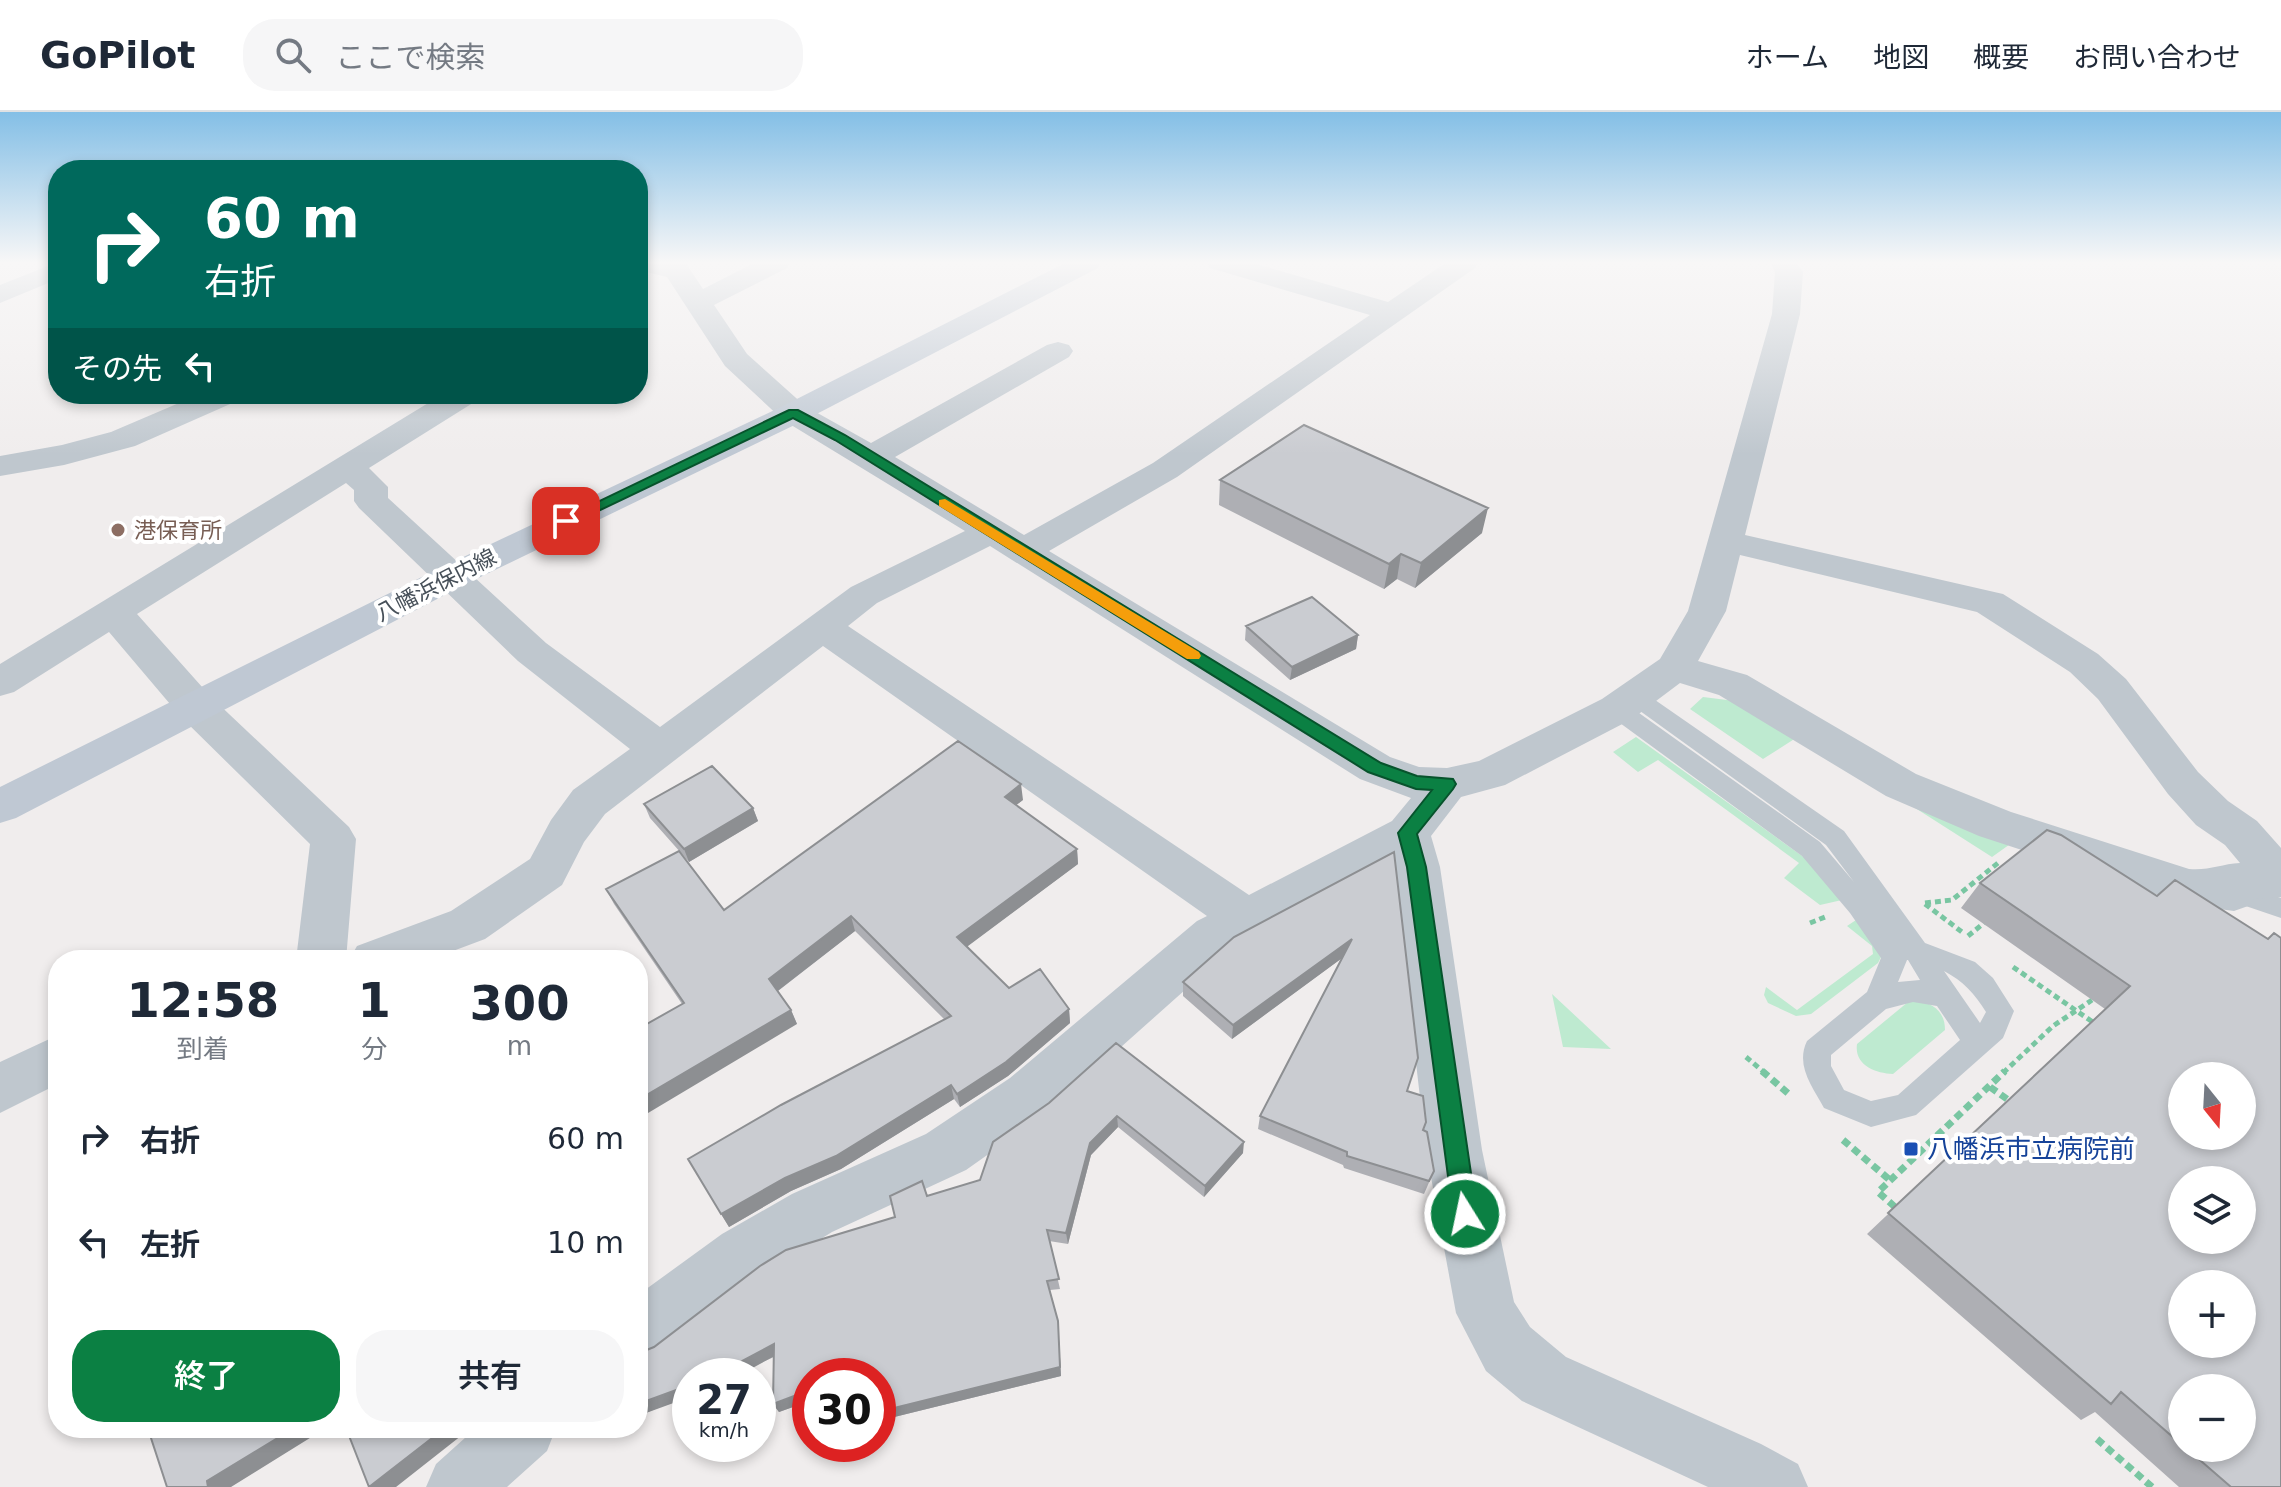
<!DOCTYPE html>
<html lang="ja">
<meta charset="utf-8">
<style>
:root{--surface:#fff;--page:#f6f6f7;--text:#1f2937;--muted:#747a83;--line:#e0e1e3;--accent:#0b8043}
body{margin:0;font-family:"DejaVu Sans","Noto Sans JP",sans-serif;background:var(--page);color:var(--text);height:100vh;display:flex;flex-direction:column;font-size:30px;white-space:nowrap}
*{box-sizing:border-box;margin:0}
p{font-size:26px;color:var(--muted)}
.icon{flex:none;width:44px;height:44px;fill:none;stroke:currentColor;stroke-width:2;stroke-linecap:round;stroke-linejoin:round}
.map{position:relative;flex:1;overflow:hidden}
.sheet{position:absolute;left:48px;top:838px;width:600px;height:488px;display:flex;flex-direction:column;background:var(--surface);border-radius:32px;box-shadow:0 4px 12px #0003}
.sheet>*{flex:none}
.hud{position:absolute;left:48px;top:48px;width:600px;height:244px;border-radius:32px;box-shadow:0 4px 12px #0003;background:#00695c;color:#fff;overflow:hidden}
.needle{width:52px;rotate:162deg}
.controls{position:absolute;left:2168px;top:950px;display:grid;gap:16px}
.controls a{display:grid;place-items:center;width:88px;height:88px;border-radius:50%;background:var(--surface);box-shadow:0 4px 12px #0003;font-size:40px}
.speed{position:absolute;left:672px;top:1246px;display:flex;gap:16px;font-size:40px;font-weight:700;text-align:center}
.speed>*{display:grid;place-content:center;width:104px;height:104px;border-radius:50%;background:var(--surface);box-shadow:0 4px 12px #0003;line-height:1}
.speed small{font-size:20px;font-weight:400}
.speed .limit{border:12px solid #d22;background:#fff;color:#111}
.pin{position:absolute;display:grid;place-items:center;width:68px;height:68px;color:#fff;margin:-34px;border-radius:16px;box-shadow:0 4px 12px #0006}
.me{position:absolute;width:88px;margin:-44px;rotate:350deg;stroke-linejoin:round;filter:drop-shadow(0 0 6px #0008)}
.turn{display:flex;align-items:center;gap:28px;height:168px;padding:0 24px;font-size:36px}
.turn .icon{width:104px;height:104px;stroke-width:2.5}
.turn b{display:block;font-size:56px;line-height:68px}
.then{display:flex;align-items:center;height:76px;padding:0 24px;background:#0003;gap:16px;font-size:30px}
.eta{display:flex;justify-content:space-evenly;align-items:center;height:136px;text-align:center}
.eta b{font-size:48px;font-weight:600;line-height:56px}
.action{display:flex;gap:16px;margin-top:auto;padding:16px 24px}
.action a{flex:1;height:92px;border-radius:32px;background:var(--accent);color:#fff;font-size:32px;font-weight:600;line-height:92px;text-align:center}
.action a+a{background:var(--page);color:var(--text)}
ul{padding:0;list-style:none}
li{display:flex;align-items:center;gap:24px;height:104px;padding:0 24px}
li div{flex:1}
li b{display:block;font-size:30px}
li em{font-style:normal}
header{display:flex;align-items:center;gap:48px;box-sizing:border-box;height:112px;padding:0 40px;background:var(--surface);border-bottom:2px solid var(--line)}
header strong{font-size:38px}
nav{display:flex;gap:44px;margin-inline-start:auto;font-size:28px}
.search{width:560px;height:72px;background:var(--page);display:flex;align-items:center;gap:20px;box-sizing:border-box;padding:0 28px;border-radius:32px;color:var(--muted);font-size:30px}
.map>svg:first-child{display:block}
.green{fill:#beead0}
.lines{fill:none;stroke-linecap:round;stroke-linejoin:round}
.path-far1{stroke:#79c6a2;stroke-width:5;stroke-dasharray:6 4;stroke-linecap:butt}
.path{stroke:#79c6a2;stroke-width:7;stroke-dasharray:8 5;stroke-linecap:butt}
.lane{fill:#bfc7ce;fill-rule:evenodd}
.street{fill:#bfc7ce;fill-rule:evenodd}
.secondary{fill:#bfc8d3;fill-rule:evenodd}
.wall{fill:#aeafb4;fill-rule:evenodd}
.shaded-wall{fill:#8d8f92}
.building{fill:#caccd1;stroke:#8d8f92;stroke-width:2;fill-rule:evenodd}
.route{fill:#0b8043;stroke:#07532c;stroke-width:2}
.slow{fill:#f59e0b}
.education-dot{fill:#8d6e63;stroke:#fff;stroke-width:3}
.transit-dot{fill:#1a4fb4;stroke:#fff;stroke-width:3}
.labels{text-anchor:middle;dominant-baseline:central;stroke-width:8;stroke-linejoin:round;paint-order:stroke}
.education-label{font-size:22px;fill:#785e54;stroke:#fff;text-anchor:start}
.street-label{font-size:22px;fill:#475059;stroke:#fff}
.near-transit-label{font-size:26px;fill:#164399;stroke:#fff;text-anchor:start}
</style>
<header>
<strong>GoPilot</strong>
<div class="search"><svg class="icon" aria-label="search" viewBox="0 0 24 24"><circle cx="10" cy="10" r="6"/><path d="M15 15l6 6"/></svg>ここで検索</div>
<nav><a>ホーム</a><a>地図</a><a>概要</a><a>お問い合わせ</a></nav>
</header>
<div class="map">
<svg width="2281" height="1375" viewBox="0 0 2281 1375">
<rect width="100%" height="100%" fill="#f0eded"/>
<path class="green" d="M1703,585L1743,590L1799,624L1763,647L1690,597Z
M1636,625L1819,756L1842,788L1820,793L1784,766L1799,751L1658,648L1638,660L1613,640Z
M1840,648L2013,730L1992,745Z
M1859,806L1882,843L1878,851L1811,902L1796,904L1768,891L1764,883L1766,875L1797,898L1873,842L1872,834L1847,814Z
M1552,882L1611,937L1563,935Z
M1917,888C1933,892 1945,899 1945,918L1893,962C1875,961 1854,953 1857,932L1908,890Z"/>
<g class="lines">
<path class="path-far1" d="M1925,791L1952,788L1998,751
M1925,792L1962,820
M1810,811L1825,805
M1968,824L1984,811
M2013,855L2097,913
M1746,945L1765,961
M2003,961L2053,914L2092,888"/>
<path class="path" d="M1762,959L1790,983
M1990,975L2007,987
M1843,1028L1891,1069
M1895,1095L1878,1080L2005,959
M2097,1327L2152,1375"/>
<path class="lane" d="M1637,578L1645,581L1844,719L1925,831L1975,850L1993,866L2014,899L2003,926L1916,1003L1871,1015L1824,996C1813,975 1795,954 1807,929L1867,880L1881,846L1850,801L1802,744L1609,603L1606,597L1609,591H1625L1820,730L1854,770L1826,733L1629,591L1626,586L1629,581ZM1908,848L1920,868L1898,870L1907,848ZM1944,859C1963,869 1975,882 1986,900L1980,911ZM1913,890L1937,894L1960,928L1898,983L1871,989L1844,978L1831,954V943L1886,897Z
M2234,770L2281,786V806L2225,787L2221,780L2225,773Z"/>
<path class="street" d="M58,150V167L0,191V173Z
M638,150H673L687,153L703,177L756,150H790L787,156L714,193L747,242L805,294L871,331L1047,233L1058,230L1069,233L1073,239L1069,245L895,345L1024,423L1153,351L1370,203L1210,156L1207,150H1249L1388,190L1447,150H1478L1475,156L1177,365L1049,439L1390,645L1419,655L1447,656L1479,649L1602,587L1660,547L1688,499L1772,202L1775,160L1770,150H1796L1803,160L1800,202L1745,423L2003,482L2098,542L2126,567L2198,660L2228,689L2257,709L2281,736V785L2254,787L2251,793L2234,799L2189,793L1979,724L1886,684L1719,583L1680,571L1632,607L1505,673L1461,685L1431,724L1440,755L1482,1038L1514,1190L1530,1215L1566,1245L1761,1332L1798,1352L1808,1375H1708L1522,1289L1486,1259L1456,1201L1426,1038L1393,750L1231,837L1048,1000L966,1058L832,1120L764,1162L660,1242L638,1250V1183L722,1122L792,1082L926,1022L1010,966L1197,809L1207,804L823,534L605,702L584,730L562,773L485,827L429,848H349L357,834L451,799L530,747L551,708L573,678L630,637L518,549L359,396L354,389V378L346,371L137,502L211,585L349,715L356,727L346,848H296L310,732L181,605L109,520L14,580L0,584V552L443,282H481L476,289L369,356L388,375V386L546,531L660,615L851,475L965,419L783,308L725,254L667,165L638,158ZM990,434L1360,667L1411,686L1392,709L1249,783L848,514L877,491ZM1740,443L1977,500L2070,560L2098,587L2168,682L2196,713L2225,733L2240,751C2221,752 2208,759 2189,757L2011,700L1916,662L1747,563L1698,549L1726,499Z
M200,282H242L237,289L135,334L64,353L0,364V344L62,333L111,320Z
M58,923V972L0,1001V950Z
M476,1316H556L547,1339L507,1375H426L436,1352Z"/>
<path class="secondary" d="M1067,150H1101L1098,156L805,308L466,472L16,706L0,711V675L440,456L783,294Z"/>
</g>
<path class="wall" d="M1220,368L1482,421L1415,476L1397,467L1384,477L1219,393Z
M1246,514L1358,523L1356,537L1290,568L1245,528Z
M1023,688L1016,693L1077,737L1078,752L967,834L1009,876L1069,897L1070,911L1008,964L960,995L954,987L841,1057L791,1079L729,1115L688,1047L944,907L855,819L778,879L791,898L797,912L682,892L614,792L606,777L724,798Z
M644,692L753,696L758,709L689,750L650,706Z
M1394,740L1407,979L1423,1018L1434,1059L1424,1082L1344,1056L1343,1053L1258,1017L1260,1004L1342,846L1232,927L1183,884V870Z
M1980,771L2157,784L2281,1375H2179L2095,1300L2081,1308L1867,1122L2105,897L1961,796ZM2182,1276L2242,1336H2182Z
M1116,931L1243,1041L1204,1085L1118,1015L1091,1043L1068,1132L1049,1129L1060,1177L1050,1178L1058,1209L1061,1264L878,1309V1264L779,1300L773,1292L774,1245L646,1301L654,1235L895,1105L927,1084L980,1068L1049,991Z"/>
<path class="shaded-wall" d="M1488,396L1482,421L1415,476L1421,451Z
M1401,442L1397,467L1384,477L1389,452Z
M1358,523L1356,537L1290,568L1292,555Z
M1021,672L1023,688L1007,700L1005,685Z
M753,696L758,709L689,750L684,737Z
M1077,737L1078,752L960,840L957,825Z
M851,804L855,819L775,881L769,867Z
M1352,827L1349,841L1232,927L1233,913Z
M1069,897L1070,911L1008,964L960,995L957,982Z
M791,898L797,912L638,1007V988Z
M951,973L954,987L841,1057L791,1079L729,1115L721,1102Z
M1117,1004L1118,1015L1091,1043L1068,1132L1066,1121L1090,1031Z
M1244,1030L1243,1041L1204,1085L1205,1074Z
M1058,1209L1061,1264L878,1309V1300Z
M774,1232L780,1241L738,1264H714Z
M690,1273V1285L646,1301L638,1293Z
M810,1278V1289L779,1300L773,1292Z
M294,1316H326L231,1375H208L207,1369Z
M445,1316H471L396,1375H369Z"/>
<path class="building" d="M1304,313L1488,396L1421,451L1401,442L1389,452L1220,368Z
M1312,485L1358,523L1292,555L1246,514Z
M958,629L1021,672L1005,685L1077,737L957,825L1009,876L1040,857L1069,897L1006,950L957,982L951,973L836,1044L785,1066L721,1102L688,1047L781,993L951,904L851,804L769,867L791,898L638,988V917L684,891L606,777L679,739L724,798Z
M712,654L753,696L684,737L644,692Z
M2047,718L2061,723L2157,784L2175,768L2268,827L2274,821L2281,826V1375H2231L2186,1336H2242V1276H2182V1333L2121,1280L2111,1292L1888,1101L2130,874L1980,771ZM2182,964H2242V1024H2182ZM2182,1068H2242V1128H2182ZM2182,1172H2242V1232H2182Z
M1394,740L1418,946L1407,979L1423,984L1426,1010L1423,1018L1427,1020L1434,1059L1429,1069L1347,1044V1040L1260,1004L1352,827L1233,913L1183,870L1234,825Z
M1116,931L1244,1030L1205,1074L1117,1004L1090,1031L1066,1121L1047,1118L1059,1167L1047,1169L1058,1209L1060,1255L878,1300V1264H810V1278L773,1292L774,1232L714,1264H690V1273L638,1292L639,1241L654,1235L760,1154L786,1138L895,1105L890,1084L922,1069L927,1084L980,1068L993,1030L1049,991Z
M156,1316H294L207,1369L208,1375H167L151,1326Z
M346,1316H445L369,1375Z"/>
<linearGradient id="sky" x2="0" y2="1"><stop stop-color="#84bfe6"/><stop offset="0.44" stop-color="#f8f7f7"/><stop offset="1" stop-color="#f8f7f7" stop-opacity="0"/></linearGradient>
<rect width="2281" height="342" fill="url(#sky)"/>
<path class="route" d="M789,298H798L845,323L1381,651L1417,664L1453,667L1456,672L1453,677L1417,722L1426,755L1477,1102L1473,1110L1465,1114L1456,1110L1453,1102L1407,755L1398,721L1432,678L1416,677L1368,660L835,328L793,306L571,412H560L558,409Z"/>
<path class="slow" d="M945,387L1199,540L1201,544L1199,547H1187L939,394V388Z"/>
<circle class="education-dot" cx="118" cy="418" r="8"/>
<rect class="transit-dot" x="1903" y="1029" width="16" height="16" rx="4"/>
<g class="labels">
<g class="education-label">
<text x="134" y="418">港保育所</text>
</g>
<g class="street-label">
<text transform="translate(436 473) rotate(-27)">八幡浜保内線</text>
</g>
<g class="near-transit-label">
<text x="1927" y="1037">八幡浜市立病院前</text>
</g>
</g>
</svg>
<div class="controls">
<a><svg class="needle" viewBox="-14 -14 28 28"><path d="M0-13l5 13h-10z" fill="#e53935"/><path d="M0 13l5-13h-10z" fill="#747a83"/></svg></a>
<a><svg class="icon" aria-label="layers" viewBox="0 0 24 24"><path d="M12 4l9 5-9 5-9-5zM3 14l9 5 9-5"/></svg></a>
<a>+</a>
<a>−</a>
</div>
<div class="speed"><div>27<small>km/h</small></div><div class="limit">30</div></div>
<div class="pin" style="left:566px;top:409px;background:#d93025"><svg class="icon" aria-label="arrive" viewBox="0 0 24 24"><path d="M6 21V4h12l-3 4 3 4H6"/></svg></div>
<svg class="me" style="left:1465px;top:1102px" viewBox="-20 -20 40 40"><circle r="17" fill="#0b8043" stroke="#fff" stroke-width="3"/><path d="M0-11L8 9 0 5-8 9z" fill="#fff"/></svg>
<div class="hud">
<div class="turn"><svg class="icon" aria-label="right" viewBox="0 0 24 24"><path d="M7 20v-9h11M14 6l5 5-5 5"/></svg><div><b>60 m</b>右折</div></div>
<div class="then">その先<svg class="icon" aria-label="left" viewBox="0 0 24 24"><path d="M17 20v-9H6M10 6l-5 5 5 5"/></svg></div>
</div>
<section class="sheet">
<div class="eta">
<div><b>12:58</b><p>到着</p></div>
<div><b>1</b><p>分</p></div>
<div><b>300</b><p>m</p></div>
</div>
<ul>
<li><svg class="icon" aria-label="right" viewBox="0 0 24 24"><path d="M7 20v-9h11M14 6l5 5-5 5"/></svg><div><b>右折</b></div><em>60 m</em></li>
<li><svg class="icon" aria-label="left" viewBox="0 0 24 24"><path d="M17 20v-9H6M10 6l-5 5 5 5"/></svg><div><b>左折</b></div><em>10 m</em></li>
</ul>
<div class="action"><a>終了</a><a>共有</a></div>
</section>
</div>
